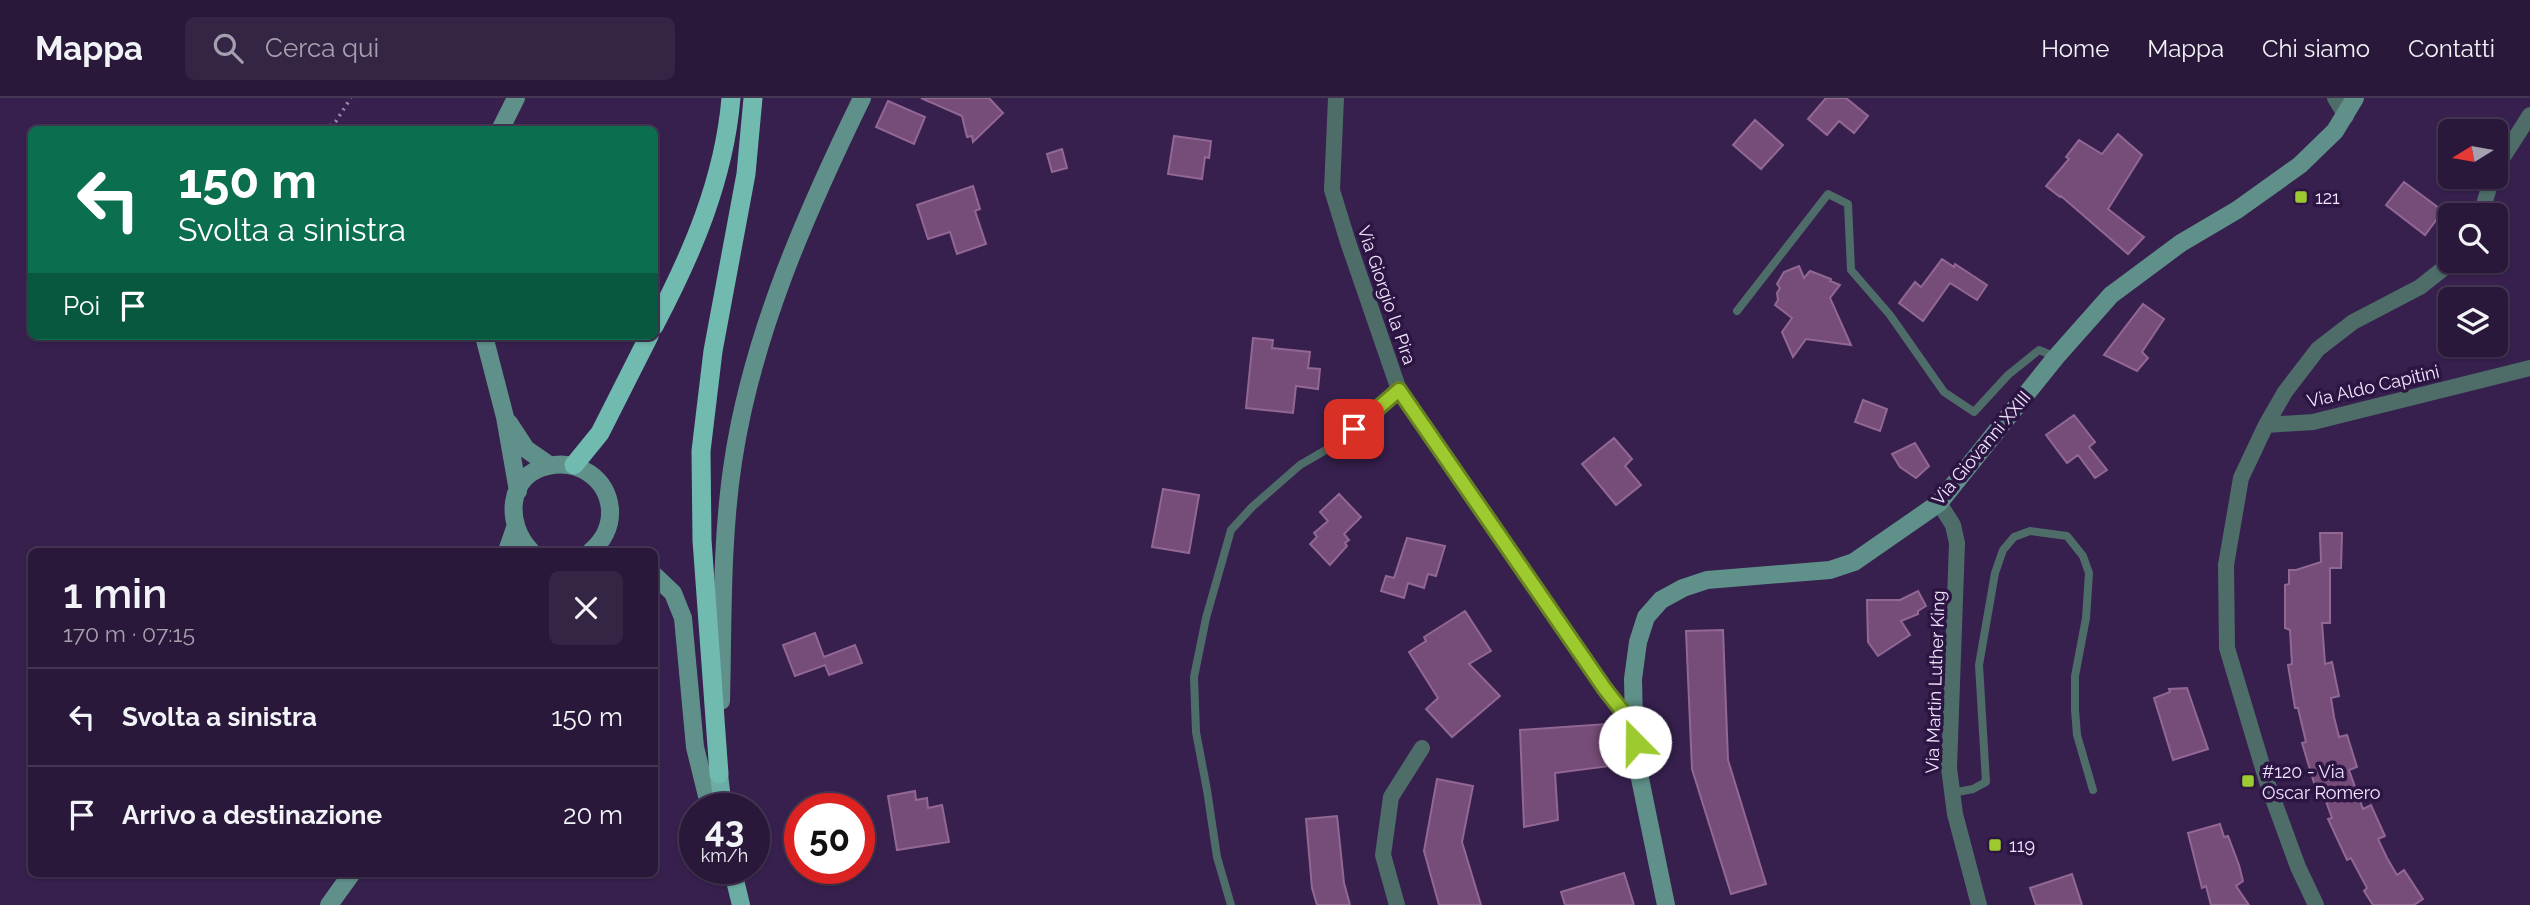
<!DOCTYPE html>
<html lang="it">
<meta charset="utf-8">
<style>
:root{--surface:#29183a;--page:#352545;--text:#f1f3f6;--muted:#a5a0af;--line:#453754}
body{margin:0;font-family:Raleway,sans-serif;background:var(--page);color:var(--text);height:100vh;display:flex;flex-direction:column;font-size:26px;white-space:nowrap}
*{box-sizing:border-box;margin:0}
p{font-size:23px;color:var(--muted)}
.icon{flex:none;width:38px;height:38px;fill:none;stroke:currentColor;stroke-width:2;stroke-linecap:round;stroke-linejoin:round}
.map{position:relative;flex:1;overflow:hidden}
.panel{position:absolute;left:28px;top:450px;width:630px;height:329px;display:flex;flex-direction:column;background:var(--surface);border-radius:10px;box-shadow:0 2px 5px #0004,0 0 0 2px var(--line)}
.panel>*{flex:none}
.top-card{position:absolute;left:28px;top:28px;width:630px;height:214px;border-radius:10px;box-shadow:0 2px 5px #0004,0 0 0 2px var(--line);background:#0b6e4f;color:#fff;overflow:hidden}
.needle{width:46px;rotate:259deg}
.buttons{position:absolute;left:2438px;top:21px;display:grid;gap:14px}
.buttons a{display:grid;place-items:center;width:70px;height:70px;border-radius:10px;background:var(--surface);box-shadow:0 2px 5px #0004,0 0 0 2px var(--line);font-size:35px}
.speed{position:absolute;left:679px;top:695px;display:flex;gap:14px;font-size:35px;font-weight:700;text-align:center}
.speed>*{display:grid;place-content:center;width:91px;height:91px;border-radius:50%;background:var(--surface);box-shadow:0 2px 5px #0004,0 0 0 2px var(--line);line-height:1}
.speed small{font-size:18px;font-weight:400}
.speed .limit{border:10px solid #d22;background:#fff;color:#111}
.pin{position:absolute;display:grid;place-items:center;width:60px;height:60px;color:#fff;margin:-30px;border-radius:14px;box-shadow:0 4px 10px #0006}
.me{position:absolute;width:77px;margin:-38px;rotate:338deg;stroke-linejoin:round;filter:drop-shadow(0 0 5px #0008)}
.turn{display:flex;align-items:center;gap:24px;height:147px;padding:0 35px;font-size:32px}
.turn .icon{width:91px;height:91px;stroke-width:2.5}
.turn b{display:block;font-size:49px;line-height:60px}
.then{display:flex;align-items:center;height:66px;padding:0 35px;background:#0003;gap:14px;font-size:26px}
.round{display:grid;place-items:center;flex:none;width:74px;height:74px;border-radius:10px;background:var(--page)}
.headline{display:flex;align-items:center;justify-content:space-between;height:119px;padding:0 35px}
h1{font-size:42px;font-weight:600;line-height:52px}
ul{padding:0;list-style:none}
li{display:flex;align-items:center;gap:21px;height:98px;padding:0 35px;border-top:2px solid var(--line)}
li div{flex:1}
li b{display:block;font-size:26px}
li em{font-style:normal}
header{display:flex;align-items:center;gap:42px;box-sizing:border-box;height:98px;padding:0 35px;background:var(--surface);border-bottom:2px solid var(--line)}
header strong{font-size:33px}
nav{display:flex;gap:38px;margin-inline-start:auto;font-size:24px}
.search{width:490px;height:63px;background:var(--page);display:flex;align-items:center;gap:18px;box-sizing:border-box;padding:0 24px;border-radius:10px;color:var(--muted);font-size:26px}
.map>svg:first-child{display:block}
.building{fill:#764d78;stroke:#926794;stroke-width:2}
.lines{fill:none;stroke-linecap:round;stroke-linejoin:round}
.path{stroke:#9b8bac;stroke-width:3.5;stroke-dasharray:2 5;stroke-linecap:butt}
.service{stroke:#4e6d69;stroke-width:8}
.minor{stroke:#4e6d69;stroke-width:16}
.secondary{stroke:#5f918a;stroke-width:18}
.primary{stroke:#6bada4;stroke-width:18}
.trunk{stroke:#70bab0;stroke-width:19}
.route-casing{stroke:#66831f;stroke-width:18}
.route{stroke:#9dca2f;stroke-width:12}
.poi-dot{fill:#9dca2f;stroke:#2d1543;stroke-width:2.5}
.labels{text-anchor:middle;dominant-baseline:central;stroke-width:7;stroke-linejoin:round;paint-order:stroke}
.poi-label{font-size:18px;fill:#f0e6fd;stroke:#2d1543;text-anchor:start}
.street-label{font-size:18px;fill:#f0e6fd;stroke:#2d1543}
</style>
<header>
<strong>Mappa</strong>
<div class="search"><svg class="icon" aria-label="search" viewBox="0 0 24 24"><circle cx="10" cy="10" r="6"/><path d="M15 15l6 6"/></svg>Cerca qui</div>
<nav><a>Home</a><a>Mappa</a><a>Chi siamo</a><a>Contatti</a></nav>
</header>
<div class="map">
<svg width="2530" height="807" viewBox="0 0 2530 807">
<rect width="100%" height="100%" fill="#37204e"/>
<path class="building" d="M921,0H989L1003,15L973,44L972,38L967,39L962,18Z
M1826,0H1846L1868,18L1854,35L1839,23L1827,37L1808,21Z
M888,3L925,19L914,46L876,29Z
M1755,22L1783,47L1761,71L1733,47Z
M2118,36L2142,57L2108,111L2144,139L2128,156L2061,98L2060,99L2046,88L2069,61L2066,59L2079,42L2102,56Z
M1174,38L1211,43L1209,60L1205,59L1202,81L1168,76Z
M1062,51L1067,70L1052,74L1047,56Z
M2404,84L2443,113L2425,137L2386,107Z
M973,88L980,111L975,113L986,146L957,156L950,134L928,141L917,107Z
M1942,161L1954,169L1955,166L1987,187L1977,202L1950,185L1923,223L1899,205L1915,184L1921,189Z
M1799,168L1804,180L1810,173L1831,181L1830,183L1840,187L1830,200L1851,247L1806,241L1793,259L1782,234L1792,220L1775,207L1778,202L1777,195L1780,190L1777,186L1784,174Z
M2143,206L2164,221L2142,254L2148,260L2137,273L2104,257Z
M1253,240L1273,242L1272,250L1310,254L1308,270L1320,271L1318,291L1296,288L1293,315L1246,310Z
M1863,302L1887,311L1880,333L1855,324Z
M2074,317L2095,344L2089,349L2107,372L2095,380L2078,357L2067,365L2046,337Z
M1614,340L1632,361L1625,368L1641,387L1616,407L1582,366Z
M1915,345L1929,368L1916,380L1900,369L1892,356Z
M1163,391L1199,397L1189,455L1152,449Z
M1339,396L1361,419L1344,436L1349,442L1345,445L1347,448L1330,467L1310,446L1317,439L1314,435L1328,423L1320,414Z
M2320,435H2342L2341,470H2330V525H2322L2325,566L2332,564L2339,598L2331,600L2334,619L2339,639L2347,637L2357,669L2349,672L2363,711L2371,707L2385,738L2378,741L2387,760L2397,777L2404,772L2423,801L2414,807H2373L2364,793L2367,790L2351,760L2347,762L2328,721L2332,720L2320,687L2315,688L2302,645L2306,644L2298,610H2295L2288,567L2292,566L2290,532L2285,530V487L2289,486V472H2296L2321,464Z
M1407,440L1445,448L1436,478L1428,476L1424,490L1408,485L1404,500L1381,493L1386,478L1394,480Z
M1918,493L1926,508L1918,513V516L1901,523L1910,537L1878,558L1868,544L1867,502H1900Z
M1465,513L1491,553L1469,566L1500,598L1452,639L1426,611L1438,600L1409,554L1426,543L1424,539Z
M1723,532L1728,662L1766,786L1731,796L1692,671L1686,533Z
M815,535L824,559L855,547L862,565L829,577L825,567L795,578L783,547Z
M2187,590L2208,651L2173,662L2154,600L2170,594L2169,591Z
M1607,626L1610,668L1555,675L1558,722L1524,729L1520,632Z
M1437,681L1473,688L1462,744L1481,807H1439L1424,753Z
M915,693L916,702L927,700L928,710L942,707L949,744L897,752L888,698Z
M1337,718L1344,785L1350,807H1317L1312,790L1306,721Z
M2220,726L2224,739L2228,738L2239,767L2243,783L2236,788L2249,807H2211L2206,788L2202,790L2188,735Z
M1624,775L1634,807H1565L1561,794Z
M2072,776L2082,807H2036L2030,790Z"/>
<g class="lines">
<path class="path" d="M324,32L336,23L351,0"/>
<path class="service" d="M1737,213L1828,96L1848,106L1851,172L1890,217L1944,294L1974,314L2008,277L2039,252L2056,259
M1952,695L1973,691L1986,684L1979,567L1995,475L2003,452L2014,439L2030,433L2067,438L2083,458L2089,475L2086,520L2075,578V612L2077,637L2093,692
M1231,807L1217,759L1207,692L1196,634L1194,579L1206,520L1231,432L1252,409L1300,367L1343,342L1365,319L1399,292"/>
<path class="minor" d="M1336,0L1332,92L1348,144L1399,292L1605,591L1634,628
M2335,0L2346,18
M2496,70L2530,17
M2481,117L2492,79
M2266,327L2313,324L2530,270
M1939,405L1953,427L1957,445L1949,670L1955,716L1979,807
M1397,807L1383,757L1391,699L1422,650
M2316,807L2298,769L2268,687L2227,550L2226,467L2241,380L2266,327L2285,294L2318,251L2353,224L2420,189L2453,163"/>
<path class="secondary" d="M500,32L516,0
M484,238L505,319L518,393
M509,325L526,351L549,367
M507,453L515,430
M531,453C505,427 506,377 548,368C578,361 607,380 610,411C611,428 604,442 591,453
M654,477L673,495L683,520L695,649L710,710
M721,603C723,523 721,443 733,364C752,237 806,115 862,0
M329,807L352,775
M1666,807L1636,661L1634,628L1633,581L1638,544L1646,519L1661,502L1683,490L1707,482L1830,472L1854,464L1939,405L2056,259L2111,197L2181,145L2237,112L2300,67L2335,33L2355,0"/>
<path class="primary" d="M719,676L723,710
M732,770L741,807"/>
<path class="trunk" d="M654,228C692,156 724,82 731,0
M574,367L600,335L649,238
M719,676L702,442L701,353L713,253L746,76L753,0"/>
</g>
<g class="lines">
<defs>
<path id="route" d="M1354,331L1399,292L1605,591L1634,628L1635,644"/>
</defs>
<use href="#route" class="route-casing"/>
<use href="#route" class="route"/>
</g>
<g class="poi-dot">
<rect x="2294" y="92" width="14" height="14" rx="3.5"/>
<rect x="2241" y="676" width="14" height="14" rx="3.5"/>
<rect x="1988" y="740" width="14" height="14" rx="3.5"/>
</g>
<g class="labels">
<g class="poi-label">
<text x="2315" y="99">121</text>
<text x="2262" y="673">#120 - Via<tspan x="2262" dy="21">Oscar Romero</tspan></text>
<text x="2009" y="747">119</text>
</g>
<g class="street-label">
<text transform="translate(1387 197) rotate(71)">Via Giorgio la Pira</text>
<text transform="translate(2373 288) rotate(-13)">Via Aldo Capitini</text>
<text transform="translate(1981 350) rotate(-50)">Via Giovanni XXIII</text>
<text transform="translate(1935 584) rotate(-88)">Via Martin Luther King</text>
</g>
</g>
</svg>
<div class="buttons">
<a><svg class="needle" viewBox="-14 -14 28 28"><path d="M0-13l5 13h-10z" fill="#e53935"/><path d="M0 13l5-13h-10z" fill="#a5a0af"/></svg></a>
<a><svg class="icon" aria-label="search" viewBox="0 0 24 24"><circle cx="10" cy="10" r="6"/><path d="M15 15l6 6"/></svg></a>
<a><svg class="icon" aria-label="layers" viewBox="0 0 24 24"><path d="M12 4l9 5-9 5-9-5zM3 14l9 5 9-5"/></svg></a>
</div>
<div class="speed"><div>43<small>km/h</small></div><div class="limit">50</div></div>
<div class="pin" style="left:1354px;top:331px;background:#d93025"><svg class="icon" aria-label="arrive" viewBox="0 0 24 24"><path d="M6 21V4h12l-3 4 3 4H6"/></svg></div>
<svg class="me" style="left:1635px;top:644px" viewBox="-20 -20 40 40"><circle r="19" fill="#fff"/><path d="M0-13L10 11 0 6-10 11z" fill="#9dca2f"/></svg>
<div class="top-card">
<div class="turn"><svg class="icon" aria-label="left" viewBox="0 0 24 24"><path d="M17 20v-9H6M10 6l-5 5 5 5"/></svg><div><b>150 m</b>Svolta a sinistra</div></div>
<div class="then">Poi<svg class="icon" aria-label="arrive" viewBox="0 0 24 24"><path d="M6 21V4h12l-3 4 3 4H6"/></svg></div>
</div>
<section class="panel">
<div class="headline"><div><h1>1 min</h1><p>170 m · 07:15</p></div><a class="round"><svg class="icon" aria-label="close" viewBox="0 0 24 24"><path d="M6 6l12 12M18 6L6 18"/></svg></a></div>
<ul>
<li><svg class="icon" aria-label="left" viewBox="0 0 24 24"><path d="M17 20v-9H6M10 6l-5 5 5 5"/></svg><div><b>Svolta a sinistra</b></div><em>150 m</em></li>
<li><svg class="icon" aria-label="arrive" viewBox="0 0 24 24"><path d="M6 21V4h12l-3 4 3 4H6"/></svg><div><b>Arrivo a destinazione</b></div><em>20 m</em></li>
</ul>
</section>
</div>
